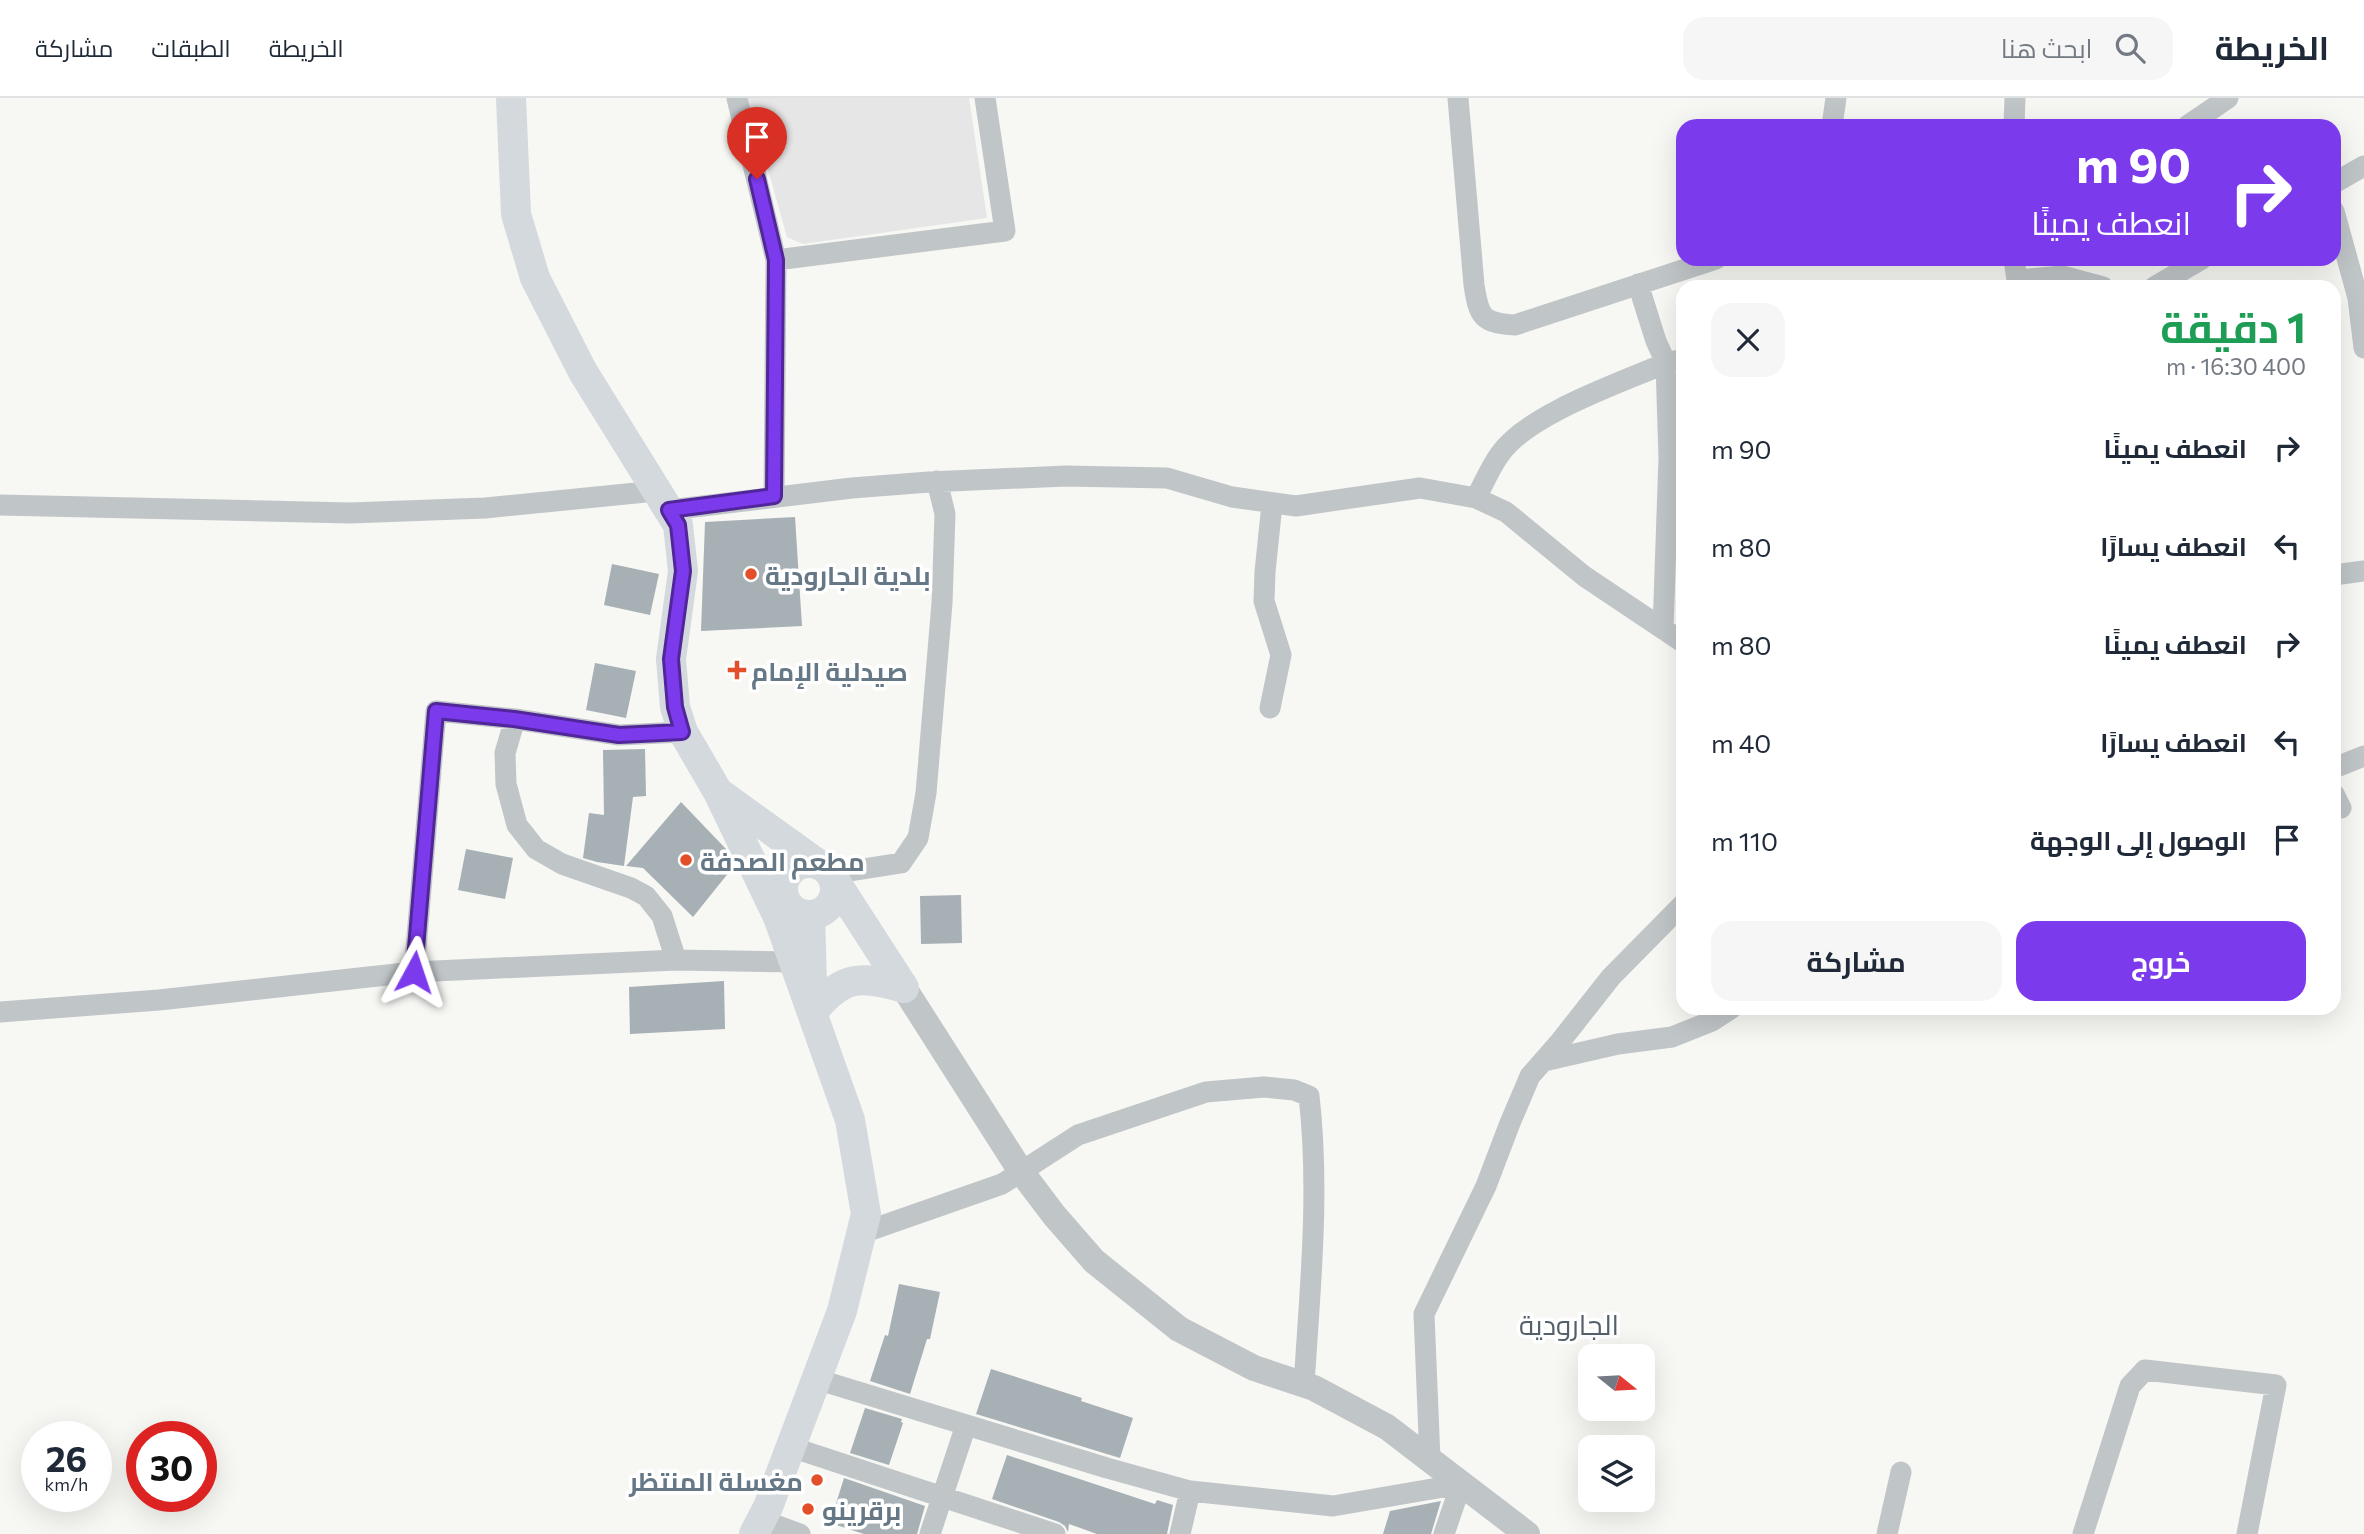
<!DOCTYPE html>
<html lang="ar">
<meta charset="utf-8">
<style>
:root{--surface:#fff;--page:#f6f6f7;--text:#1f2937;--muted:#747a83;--line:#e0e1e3;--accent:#7c3aed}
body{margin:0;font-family:Commissioner,Cairo,sans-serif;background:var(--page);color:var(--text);direction:rtl;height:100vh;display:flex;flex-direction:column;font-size:26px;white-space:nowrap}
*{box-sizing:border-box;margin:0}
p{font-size:23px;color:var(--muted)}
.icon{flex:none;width:38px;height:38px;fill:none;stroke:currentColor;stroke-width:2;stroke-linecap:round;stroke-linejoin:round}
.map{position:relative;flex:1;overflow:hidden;direction:ltr}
.drawer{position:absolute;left:1676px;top:182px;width:665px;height:735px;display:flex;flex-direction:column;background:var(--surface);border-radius:21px;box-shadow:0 7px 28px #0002;direction:rtl}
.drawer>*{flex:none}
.hud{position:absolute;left:1676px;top:21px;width:665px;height:147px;border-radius:21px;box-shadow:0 7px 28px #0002;direction:rtl;background:#7c3aed;color:#fff;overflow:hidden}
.needle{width:46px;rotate:108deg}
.fabs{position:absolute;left:1578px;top:1246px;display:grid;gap:14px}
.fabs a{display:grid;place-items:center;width:77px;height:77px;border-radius:14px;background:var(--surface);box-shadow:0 7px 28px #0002;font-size:35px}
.speed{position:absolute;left:21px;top:1323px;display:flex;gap:14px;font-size:35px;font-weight:700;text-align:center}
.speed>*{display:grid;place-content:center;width:91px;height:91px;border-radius:50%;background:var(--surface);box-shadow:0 7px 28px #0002;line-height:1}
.speed small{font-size:18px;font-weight:400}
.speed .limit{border:10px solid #d22;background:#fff;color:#111}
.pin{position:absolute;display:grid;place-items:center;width:60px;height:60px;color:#fff;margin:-72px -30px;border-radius:50% 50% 50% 0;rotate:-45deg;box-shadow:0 0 7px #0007}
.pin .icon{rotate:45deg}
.me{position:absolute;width:77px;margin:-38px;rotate:5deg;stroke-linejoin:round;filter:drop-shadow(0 0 5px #0008)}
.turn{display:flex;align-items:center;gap:24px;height:147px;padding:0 35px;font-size:32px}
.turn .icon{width:91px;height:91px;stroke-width:2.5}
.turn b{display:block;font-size:49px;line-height:60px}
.round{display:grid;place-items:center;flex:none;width:74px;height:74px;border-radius:21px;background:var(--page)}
.head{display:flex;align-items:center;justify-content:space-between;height:119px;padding:0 35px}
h1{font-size:42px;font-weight:700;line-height:52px;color:#1e9e55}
.cta{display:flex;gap:14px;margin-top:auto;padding:14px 35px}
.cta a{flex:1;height:80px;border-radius:21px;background:var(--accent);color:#fff;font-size:28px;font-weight:700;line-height:80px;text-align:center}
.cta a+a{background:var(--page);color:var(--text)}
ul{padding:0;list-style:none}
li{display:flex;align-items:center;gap:21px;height:98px;padding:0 35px}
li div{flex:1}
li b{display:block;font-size:26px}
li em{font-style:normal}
header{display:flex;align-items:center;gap:42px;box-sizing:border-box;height:98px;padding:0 35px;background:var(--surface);border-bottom:2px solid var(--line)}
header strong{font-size:33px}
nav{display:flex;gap:38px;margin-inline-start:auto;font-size:24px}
.search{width:490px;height:63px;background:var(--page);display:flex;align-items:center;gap:18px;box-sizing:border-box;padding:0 24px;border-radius:21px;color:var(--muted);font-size:26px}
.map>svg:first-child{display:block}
.built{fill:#e5e6e5}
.building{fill:#a7b0b5}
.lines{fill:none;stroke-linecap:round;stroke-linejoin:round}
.minor{stroke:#c0c5c8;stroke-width:21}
.tertiary{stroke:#c0c5c8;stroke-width:26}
.secondary{stroke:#d4d9dd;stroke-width:30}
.route-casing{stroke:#51269a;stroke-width:18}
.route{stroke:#7c3aed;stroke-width:12}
.poi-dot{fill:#e34f28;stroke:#fff;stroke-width:2.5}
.labels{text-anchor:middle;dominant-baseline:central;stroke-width:7;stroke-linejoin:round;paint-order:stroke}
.poi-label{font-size:26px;font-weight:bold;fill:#667885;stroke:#fff;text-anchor:start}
.neighbourhood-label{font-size:28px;fill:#54616a;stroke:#fff}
</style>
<header>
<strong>الخريطة</strong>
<div class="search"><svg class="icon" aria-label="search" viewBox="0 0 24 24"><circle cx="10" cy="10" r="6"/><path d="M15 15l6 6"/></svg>ابحث هنا</div>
<nav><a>الخريطة</a><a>الطبقات</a><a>مشاركة</a></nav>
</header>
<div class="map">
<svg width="2364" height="1436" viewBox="0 0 2364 1436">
<rect width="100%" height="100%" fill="#f7f7f4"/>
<path class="built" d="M748,0H969L987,120L803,146L787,139Z"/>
<path class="building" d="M795,419L802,528L701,533L705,424Z
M612,466L659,476L650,517L604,507Z
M595,565L636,573L626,620L586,612Z
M645,651L646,698L633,699L624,768L597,764L583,760L589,715L604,717L603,652Z
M681,704L726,751L734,768L693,819L643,770L626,768Z
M466,751L513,760L505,801L458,792Z
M961,797L962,845L921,846L920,798Z
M724,883L725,931L630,936L629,889Z
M899,1186L940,1194L930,1241H927L910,1296L870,1283L885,1237L888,1238Z
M991,1271L1082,1300L1081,1303L1133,1320L1120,1360L976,1316Z
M865,1310L902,1321L901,1324L903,1325L889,1367L850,1355Z
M1007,1357L1155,1406L1157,1402L1173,1407L1167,1436H1097L1069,1426L1068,1434L1065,1428L1059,1424L992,1401Z
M844,1380L925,1408L917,1436H864L830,1425Z
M1441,1403L1431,1436H1383L1390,1413Z"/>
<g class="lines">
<path class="minor" d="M737,0L776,162
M1458,0L1474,187C1479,219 1482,225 1515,227L1716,161
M1832,28L1836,0
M2014,28L2015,0
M2187,28L2228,0
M2334,85L2364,68
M2334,113L2358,200L2364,250
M2014,161L2017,182L2062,178L2103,189
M2154,189L2202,161
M774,398L776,162L1005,133L985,0
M1476,400C1484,385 1490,370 1500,356C1528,316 1620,285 1666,265L1656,243L1638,186
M0,407L350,415L485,410L656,393
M669,412L852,390L929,384L1066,378L1167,380L1232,399L1296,408L1420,390L1476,400L1506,414L1584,478L1684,545
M2334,477L2364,473
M1663,531L1669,360L1666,265L1684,261
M1270,610L1281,557L1264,503L1265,474L1272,406
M515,621L436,613L414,874L676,862
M683,634L619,637L515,621L505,655L506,686L517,727L536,751L562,766L631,790L646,798L662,818L676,862L794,864
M2334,670L2364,658
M2334,696L2341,710
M831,776L901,765L918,740L926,695L942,505L945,416L937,383
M0,914L159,902L414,874
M1544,963L1618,946L1672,939L1712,923L1732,910
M862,1135L1002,1086L1078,1037L1206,994L1264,989L1294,992L1309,998C1320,1094 1310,1191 1304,1287
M816,1281L1107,1370L1190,1393L1333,1408L1461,1386
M791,1349L1055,1436
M1430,1362L1424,1216L1486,1088L1510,1025L1530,978L1559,945L1611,879L1684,805
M762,1422L800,1436
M930,1436L966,1327
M1180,1436L1190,1393
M1444,1436L1461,1386
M1887,1436L1901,1374
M2083,1436L2130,1288L2145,1272L2276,1287L2247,1436"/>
<path class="tertiary" d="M904,890L1020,1072L1054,1117L1094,1163L1179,1231L1254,1270L1314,1290L1387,1329L1527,1436"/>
<path class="secondary" d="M511,0L516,116L535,180L583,274L678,427L683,473L671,561L675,609L683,634L718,694L818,766
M718,694L778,819L850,1022L866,1116L842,1213L768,1409L754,1436
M783 791a26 26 0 1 1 52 0a26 26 0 1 1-52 0Z
M835,783L904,890
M810,817L812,887
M812,915C842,877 860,877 904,890"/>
</g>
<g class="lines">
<defs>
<path id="route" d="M414,874L436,613L514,621L619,637L682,634L675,609L671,561L683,473L678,427L669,412L774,398L776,162L757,81"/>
</defs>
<use href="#route" class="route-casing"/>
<use href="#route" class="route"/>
</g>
<g class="poi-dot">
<circle cx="751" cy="476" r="7"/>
<path d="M733.5 561.5h7v7h7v7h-7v7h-7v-7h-7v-7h7z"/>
<circle cx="686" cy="762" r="7"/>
<circle cx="817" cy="1382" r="7"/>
<circle cx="808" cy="1411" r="7"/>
</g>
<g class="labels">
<g class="poi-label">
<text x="765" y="476">بلدية الجارودية</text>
<text x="751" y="572">صيدلية الإمام</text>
<text x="700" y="762">مطعم الصدفة</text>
<text x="803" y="1382" text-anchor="end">مغسلة المنتظر</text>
<text x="822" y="1411">برقرينو</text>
</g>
<g class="neighbourhood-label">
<text x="1569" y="1226">الجارودية</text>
</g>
</g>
</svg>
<div class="fabs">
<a><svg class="needle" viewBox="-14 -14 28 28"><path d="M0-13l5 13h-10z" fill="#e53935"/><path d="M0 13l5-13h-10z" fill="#747a83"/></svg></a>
<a><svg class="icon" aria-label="layers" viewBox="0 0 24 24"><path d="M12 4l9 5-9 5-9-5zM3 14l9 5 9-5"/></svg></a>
</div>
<div class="speed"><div>26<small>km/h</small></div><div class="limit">30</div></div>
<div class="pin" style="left:757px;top:81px;background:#d93025"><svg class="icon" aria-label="arrive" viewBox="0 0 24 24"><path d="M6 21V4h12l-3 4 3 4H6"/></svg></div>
<svg class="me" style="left:414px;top:874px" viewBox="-20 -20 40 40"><path d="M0-17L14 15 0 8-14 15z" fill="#7c3aed" stroke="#fff" stroke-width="4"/></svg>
<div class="hud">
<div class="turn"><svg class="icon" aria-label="right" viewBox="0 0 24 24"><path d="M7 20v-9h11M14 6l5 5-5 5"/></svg><div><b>90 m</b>انعطف يمينًا</div></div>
</div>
<section class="drawer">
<div class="head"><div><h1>1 دقيقة</h1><p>400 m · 16:30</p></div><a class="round"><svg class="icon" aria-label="close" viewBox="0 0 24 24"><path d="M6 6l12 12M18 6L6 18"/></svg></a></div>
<ul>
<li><svg class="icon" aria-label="right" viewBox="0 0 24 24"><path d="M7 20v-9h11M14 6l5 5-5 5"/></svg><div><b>انعطف يمينًا</b></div><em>90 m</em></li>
<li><svg class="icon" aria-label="left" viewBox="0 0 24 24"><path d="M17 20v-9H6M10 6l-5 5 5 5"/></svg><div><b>انعطف يسارًا</b></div><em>80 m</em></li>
<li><svg class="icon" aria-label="right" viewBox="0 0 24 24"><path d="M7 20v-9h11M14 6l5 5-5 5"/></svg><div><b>انعطف يمينًا</b></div><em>80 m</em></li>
<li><svg class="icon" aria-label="left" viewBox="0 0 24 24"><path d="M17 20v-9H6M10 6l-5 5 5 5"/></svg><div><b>انعطف يسارًا</b></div><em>40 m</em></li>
<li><svg class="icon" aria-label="arrive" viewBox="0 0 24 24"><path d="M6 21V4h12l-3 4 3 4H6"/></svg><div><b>الوصول إلى الوجهة</b></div><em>110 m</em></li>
</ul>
<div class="cta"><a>خروج</a><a>مشاركة</a></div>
</section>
</div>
